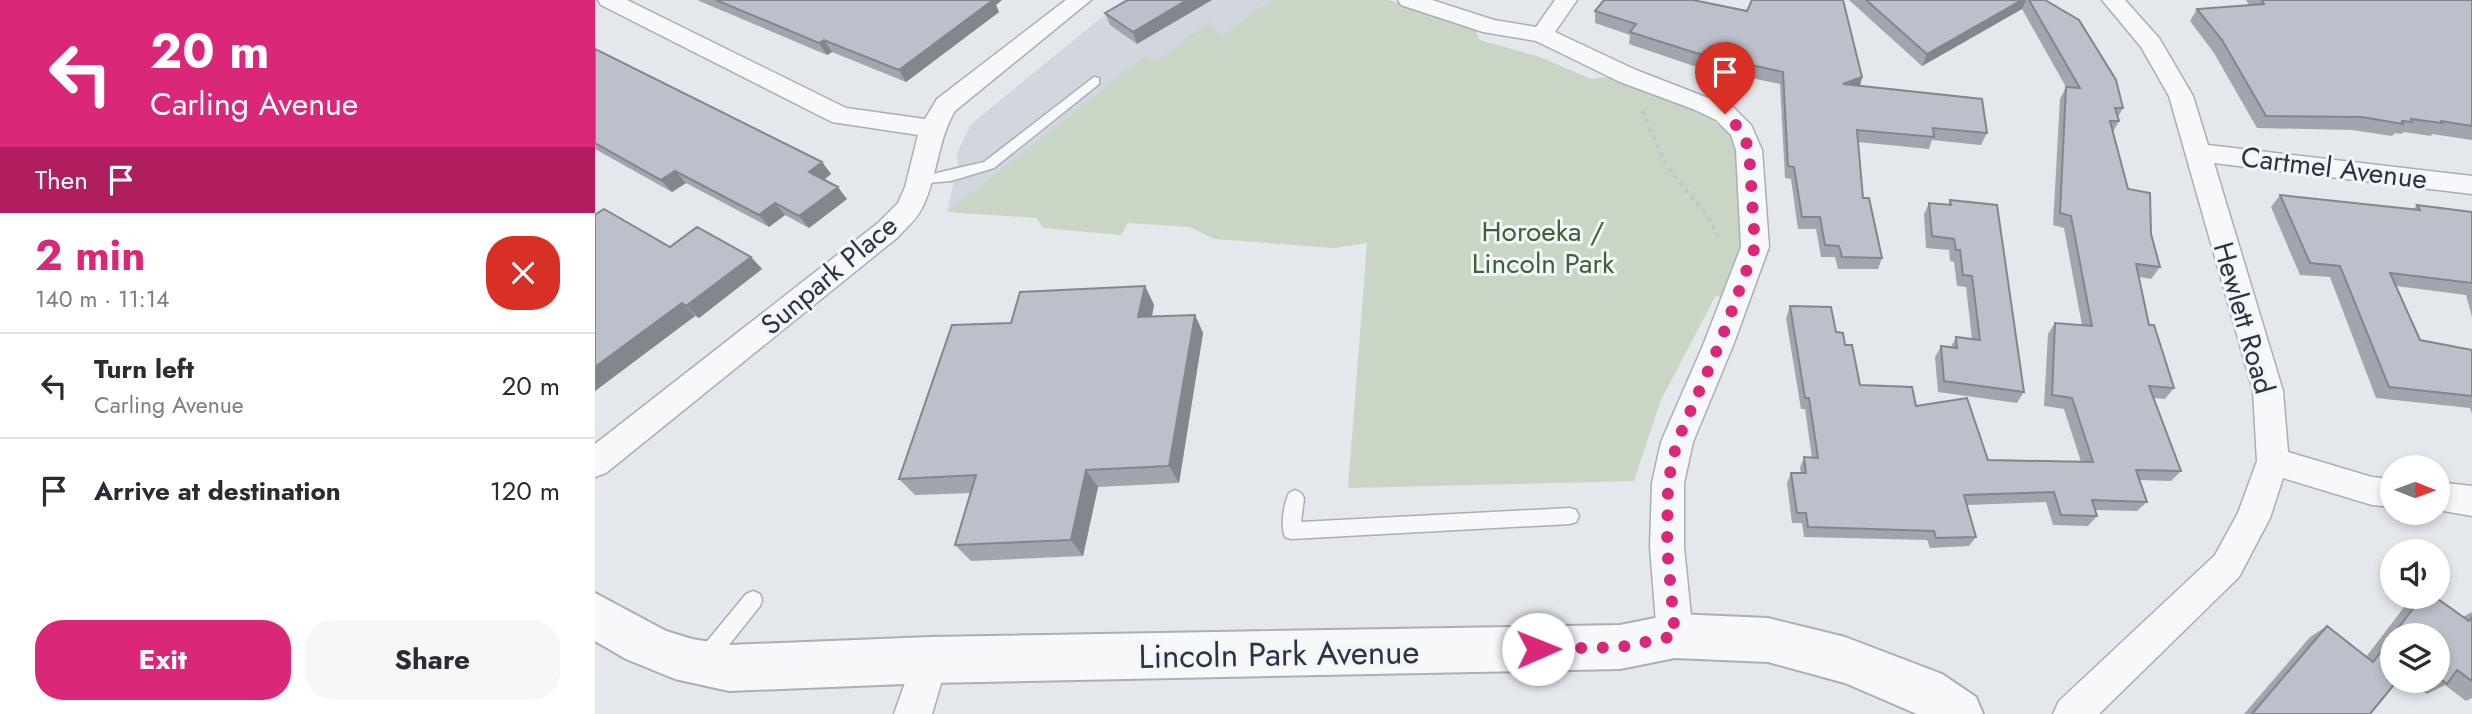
<!DOCTYPE html>
<meta charset="utf-8">
<style>
:root{--surface:#fff;--page:#f7f7f7;--text:#2b2b33;--muted:#7c7c81;--line:#e1e1e2;--accent:#db2777}
body{margin:0;font-family:Jost,sans-serif;background:var(--page);color:var(--text);height:100vh;display:flex;flex-direction:column;font-size:26px;white-space:nowrap}
*{box-sizing:border-box;margin:0}
p{font-size:23px;color:var(--muted)}
.icon{flex:none;width:38px;height:38px;fill:none;stroke:currentColor;stroke-width:2;stroke-linecap:round;stroke-linejoin:round}
.map{position:relative;flex:1;overflow:hidden}
.panel{display:flex;flex-direction:column;background:var(--surface);width:595px}
.panel>*{flex:none}
.banner{background:#db2777;color:#fff;overflow:hidden}
.needle{width:46px;rotate:91deg}
.buttons{position:absolute;left:1785px;top:455px;display:grid;gap:14px}
.buttons a{display:grid;place-items:center;width:70px;height:70px;border-radius:50%;background:var(--surface);box-shadow:0 4px 10px #0003;font-size:35px}
.pin{position:absolute;display:grid;place-items:center;width:60px;height:60px;color:#fff;margin:-72px -30px;border-radius:50% 50% 50% 0;rotate:-45deg;box-shadow:0 0 7px #0007}
.pin .icon{rotate:45deg}
.me{position:absolute;width:77px;margin:-38px;rotate:89deg;stroke-linejoin:round;filter:drop-shadow(0 0 5px #0008)}
.turn{display:flex;align-items:center;gap:24px;height:147px;padding:0 35px;font-size:32px}
.turn .icon{width:91px;height:91px;stroke-width:2.5}
.turn b{display:block;font-size:49px;line-height:60px}
.then{display:flex;align-items:center;height:66px;padding:0 35px;background:#0003;gap:14px;font-size:26px}
.round{display:grid;place-items:center;flex:none;width:74px;height:74px;border-radius:28px;background:var(--page)}
.overview{display:flex;align-items:center;justify-content:space-between;height:119px;padding:0 35px}
h1{font-size:42px;font-weight:700;line-height:52px;color:var(--accent)}
.cta{display:flex;gap:14px;margin-top:auto;padding:14px 35px}
.cta a{flex:1;height:80px;border-radius:28px;background:var(--accent);color:#fff;font-size:28px;font-weight:700;line-height:80px;text-align:center}
.cta a+a{background:var(--page);color:var(--text)}
ul{padding:0;list-style:none}
li{display:flex;align-items:center;gap:21px;height:105px;padding:0 35px;border-top:2px solid var(--line)}
li div{flex:1}
li b{display:block;font-size:26px}
li em{font-style:normal}
main{display:flex;flex:1;min-height:0}
.map>svg:first-child{display:block}
.built{fill:#d2d6de}
.green{fill:#c9d6c5}
.lines{fill:none;stroke-linecap:round;stroke-linejoin:round}
.service-casing{stroke:#a9aeb7;stroke-width:3}
.minor-casing{stroke:#a9aeb7;stroke-width:3}
.tertiary-casing{stroke:#a9aeb7;stroke-width:4}
.path{stroke:#c2c5cb;stroke-width:3.5;stroke-dasharray:4.5 4.5;stroke-linecap:butt}
.service{fill:#f7f8fa;fill-rule:evenodd}
.minor{fill:#f7f8fa;fill-rule:evenodd}
.tertiary{fill:#f7f8fa;fill-rule:evenodd}
.wall{fill:#a1a5ae}
.shaded-wall{fill:#83868d}
.building{fill:#bbc0ca;stroke:#83868d;stroke-width:2}
.route{stroke:#db2777;stroke-width:12;stroke-dasharray:0 21.6}
.labels{text-anchor:middle;dominant-baseline:central;stroke-width:6;stroke-linejoin:round;paint-order:stroke}
.street-label{font-size:28px;fill:#2b3445;stroke:#f4f6f9}
.park-label{font-size:28px;fill:#3f6138;stroke:#f4f6f9}
.near-street-label{font-size:33px;fill:#2b3445;stroke:#f4f6f9}
</style>
<main>
<section class="panel">
<div class="banner">
<div class="turn"><svg class="icon" aria-label="left" viewBox="0 0 24 24"><path d="M17 20v-9H6M10 6l-5 5 5 5"/></svg><div><b>20 m</b>Carling Avenue</div></div>
<div class="then">Then<svg class="icon" aria-label="arrive" viewBox="0 0 24 24"><path d="M6 21V4h12l-3 4 3 4H6"/></svg></div>
</div>
<div class="overview"><div><h1>2 min</h1><p>140 m · 11:14</p></div><a class="round" style="background:#d93025;color:#fff"><svg class="icon" aria-label="close" viewBox="0 0 24 24"><path d="M6 6l12 12M18 6L6 18"/></svg></a></div>
<ul>
<li><svg class="icon" aria-label="left" viewBox="0 0 24 24"><path d="M17 20v-9H6M10 6l-5 5 5 5"/></svg><div><b>Turn left</b><p>Carling Avenue</p></div><em>20 m</em></li>
<li><svg class="icon" aria-label="arrive" viewBox="0 0 24 24"><path d="M6 21V4h12l-3 4 3 4H6"/></svg><div><b>Arrive at destination</b></div><em>120 m</em></li>
</ul>
<div class="cta"><a>Exit</a><a>Share</a></div>
</section>
<div class="map">
<svg width="1877" height="714" viewBox="0 0 1877 714">
<rect width="100%" height="100%" fill="#e4e7ec"/>
<path class="built" d="M528,0H676L580,70L352,212L363,163L362,153L376,124Z"/>
<path class="green" d="M676,0H794L881,31L884,39L888,41L945,57L996,79L1011,77L1116,117L1121,124L1135,130L1143,165L1149,248L1132,301L1121,295L1066,400L1039,481L753,488L772,243L739,248L619,239L595,227L533,223L526,235L448,228L442,218L352,212L550,56L561,61L614,22L626,36Z"/>
<g class="lines">
<defs>
<path id="service" d="M499,77L504,78V84L399,168L356,181L320,184L318,181L320,178L389,162Z
M700,490L706,493L709,498L706,522L975,508L981,510L984,516L981,522L975,524L696,539L690,537C685,525 689,504 694,493Z
M158,591L165,594L167,600L165,606L118,665L111,667L104,665L101,658L104,651L151,594Z"/>
<path id="minor" d="M3,0H32L251,108L330,119L342,99L471,0H496L360,111C342,141 343,177 327,208C322,219 311,228 303,237L11,473L0,477V444L283,223L303,203L310,187L323,135L237,122L6,5Z
M803,0H837L899,20L941,27L960,0H982L960,32L1041,70L1139,108L1156,125L1167,150L1174,247L1139,343L1098,442L1089,483V547L1098,636L1093,648L1080,653L1067,648L1062,636L1055,547L1057,483L1066,442L1109,343L1146,247L1141,150L1136,135L1121,120L1098,109L1025,82L941,41L888,32L806,5Z
M1507,0H1530L1564,38L1598,96L1613,145L1877,176V194L1619,163L1688,391L1693,452L1777,477L1797,479V507L1777,505L1688,478L1675,518L1644,577L1504,714H1458L1464,701L1620,555L1643,513L1662,461L1658,391L1574,96L1546,47Z
M1843,482L1877,486V516L1843,510Z
M335,642L348,648L353,660L337,714H299L322,648Z"/>
<path id="tertiary" d="M0,593L71,631L97,639L134,645L335,637L1025,625L1080,614L1173,618L1250,637L1347,674L1381,697L1388,714H1322L1250,683L1173,662L1080,658L1025,669L335,683L134,691L80,679L31,659L0,641Z"/>
</defs>
<use href="#service" class="service-casing"/>
<use href="#minor" class="minor-casing"/>
<use href="#tertiary" class="tertiary-casing"/>
<path class="path" d="M1047,111L1072,167L1112,215L1123,236"/>
<use href="#service" class="service"/>
<use href="#minor" class="minor"/>
<use href="#tertiary" class="tertiary"/>
</g>
<path class="wall" d="M102,0H407L401,5L404,12L311,82L237,52L232,55Z
M533,0L542,44L515,25L510,13Z
M1254,0H1450L1528,108L1523,117L1524,121L1518,132L1533,189L1556,234L1565,267L1556,279L1544,277L1554,325L1579,388L1570,399L1559,398L1586,471L1576,481L1544,480L1552,502L1542,511L1500,510L1502,516L1493,526L1458,525L1451,502L1372,505L1381,537L1374,546L1335,548L1332,540L1209,537L1207,523H1197L1192,483L1196,473H1206L1205,468L1209,457L1217,458L1210,409H1206L1191,318L1195,306L1241,332L1250,345L1265,385L1321,406L1393,460L1486,462L1469,409L1449,406L1453,334L1460,323L1487,325L1469,228L1458,225L1465,99L1471,87L1427,9L1327,66Z
M1651,0H1877V140L1837,134L1836,136L1809,132L1806,134L1800,133L1797,136L1757,130L1662,128L1619,53L1595,21L1602,9L1654,5Z
M1000,11L1267,77L1265,86L1392,133L1386,145L1337,140L1334,149L1263,142L1268,198L1287,258L1283,269H1243L1240,257H1226L1221,229H1203L1196,179L1190,178L1185,84L1099,66L1034,44L1035,35L1000,23Z
M0,49L227,162L236,174L229,180L252,199L214,228L190,215L174,227L91,183L77,192L0,149Z
M1685,195L1818,210L1822,205L1877,212V317L1871,295L1801,286L1825,340L1877,350V414L1875,408L1781,398L1735,277L1705,275L1676,207Z
M1355,200L1429,392L1422,403L1343,392L1340,357L1346,346L1356,347L1361,337L1377,339L1371,287L1362,286L1359,262L1355,261L1354,250L1331,248L1329,214L1334,203L1353,204Z
M75,247L156,257L167,269L104,318L100,316L0,391Z
M550,286L559,305L557,316L600,315L608,333L584,483L503,487L488,556L376,561L360,545L376,493L320,495L304,479L416,323Z
M1822,597H1840L1868,617L1877,612V698L1871,701L1850,685L1832,694L1815,681H1843V635H1797V681L1775,714H1649L1715,637L1732,626L1771,657L1813,602Z"/>
<path class="shaded-wall" d="M391,0H407L401,5L404,12L311,82L304,70Z
M592,0H617L542,44L538,32Z
M1427,0H1431L1427,9L1327,66L1332,54Z
M229,40L237,52L232,55L224,43Z
M1267,77L1264,89L1248,84Z
M227,162L236,174L223,184L214,172Z
M80,171L91,183L77,192L66,180Z
M243,187L252,199L214,228L204,216Z
M180,203L190,215L174,227L164,215Z
M156,257L167,269L104,318L91,306Z
M550,286L559,305L553,336L543,317Z
M87,303L100,316L0,391V367Z
M600,315L608,333L584,483L574,466Z
M491,470L503,487L488,556L476,540Z"/>
<path class="building" d="M121,0H398L304,70L229,40L224,43Z
M533,0H592L538,32L510,13Z
M1009,0H1098L1152,11L1157,0H1248L1267,77L1248,84L1387,99L1392,133L1338,128L1339,137L1262,130L1268,198H1274L1287,258L1247,257L1244,246L1230,245L1225,217H1207L1199,167L1193,166L1188,72L1101,53L1035,32L1041,24L1000,11Z
M1271,0H1427L1332,54Z
M1434,0H1450L1484,20L1521,80L1528,108H1520L1524,121H1515L1533,189L1555,193L1556,234L1565,267L1541,264L1554,325H1559L1579,388L1554,386L1586,471L1541,470L1552,502L1497,500L1502,516L1466,515L1459,492L1369,495L1381,537L1341,538L1339,531L1213,527L1211,513H1202L1196,473H1211L1209,457L1223,458L1214,398H1210L1195,306L1236,307L1241,332L1248,333L1250,345H1257L1265,385L1317,387L1321,406L1372,398L1393,460L1498,462L1477,398L1457,395L1460,323L1497,326L1476,216L1465,213L1471,87L1485,88Z
M1667,0H1877V126L1846,121L1847,123L1816,119L1817,122L1807,121L1808,124L1767,117L1671,116L1627,40L1602,9L1669,4Z
M0,49L227,162L214,172L243,187L204,216L180,203L164,215L80,171L66,180L0,143Z
M1685,195L1825,210L1822,205L1877,212V283L1795,273L1825,340L1877,350V396L1794,387L1745,266L1715,263Z
M1355,200L1402,205L1429,392L1349,381L1346,346L1362,348L1361,337L1385,340L1377,276L1368,275L1365,250H1361L1359,239L1337,236L1334,203L1356,205Z
M9,209L75,247L102,227L156,257L91,306L87,303L0,367V215Z
M550,286L543,317L600,315L574,466L491,470L476,540L360,545L381,475L304,479L357,325L416,323L425,292Z
M1827,597H1840L1874,621L1877,617V681L1862,670L1852,684L1843,677V635H1798Z
M1732,626L1778,662L1797,637V681H1802L1775,714H1657Z"/>
<g class="lines">
<path class="route" d="M943,649L1026,647L1080,636L1072,547L1073,484L1077,463L1082,442L1125,343L1160,247L1154,150L1147,131L1130,114"/>
</g>
<g class="labels">
<g class="street-label">
<text transform="translate(1739 168) rotate(7)">Cartmel Avenue</text>
<text transform="translate(234 275) rotate(-40)">Sunpark Place</text>
<text transform="translate(1649 318) rotate(74)">Hewlett Road</text>
</g>
<g class="park-label">
<text x="948" y="231">Horoeka /<tspan x="948" dy="32">Lincoln Park</tspan></text>
</g>
<g class="near-street-label">
<text transform="translate(684 654) rotate(-1)">Lincoln Park Avenue</text>
</g>
</g>
</svg>
<div class="buttons">
<a><svg class="needle" viewBox="-14 -14 28 28"><path d="M0-13l5 13h-10z" fill="#e53935"/><path d="M0 13l5-13h-10z" fill="#7c7c81"/></svg></a>
<a><svg class="icon" aria-label="sound" viewBox="0 0 24 24"><path d="M4 9h4l5-4v14l-5-4H4zM17 9q2 3 0 6"/></svg></a>
<a><svg class="icon" aria-label="layers" viewBox="0 0 24 24"><path d="M12 4l9 5-9 5-9-5zM3 14l9 5 9-5"/></svg></a>
</div>
<div class="pin" style="left:1130px;top:114px;background:#d93025"><svg class="icon" aria-label="arrive" viewBox="0 0 24 24"><path d="M6 21V4h12l-3 4 3 4H6"/></svg></div>
<svg class="me" style="left:943px;top:649px" viewBox="-20 -20 40 40"><circle r="19" fill="#fff"/><path d="M0-13L10 11 0 6-10 11z" fill="#db2777"/></svg>
</div>
</main>
